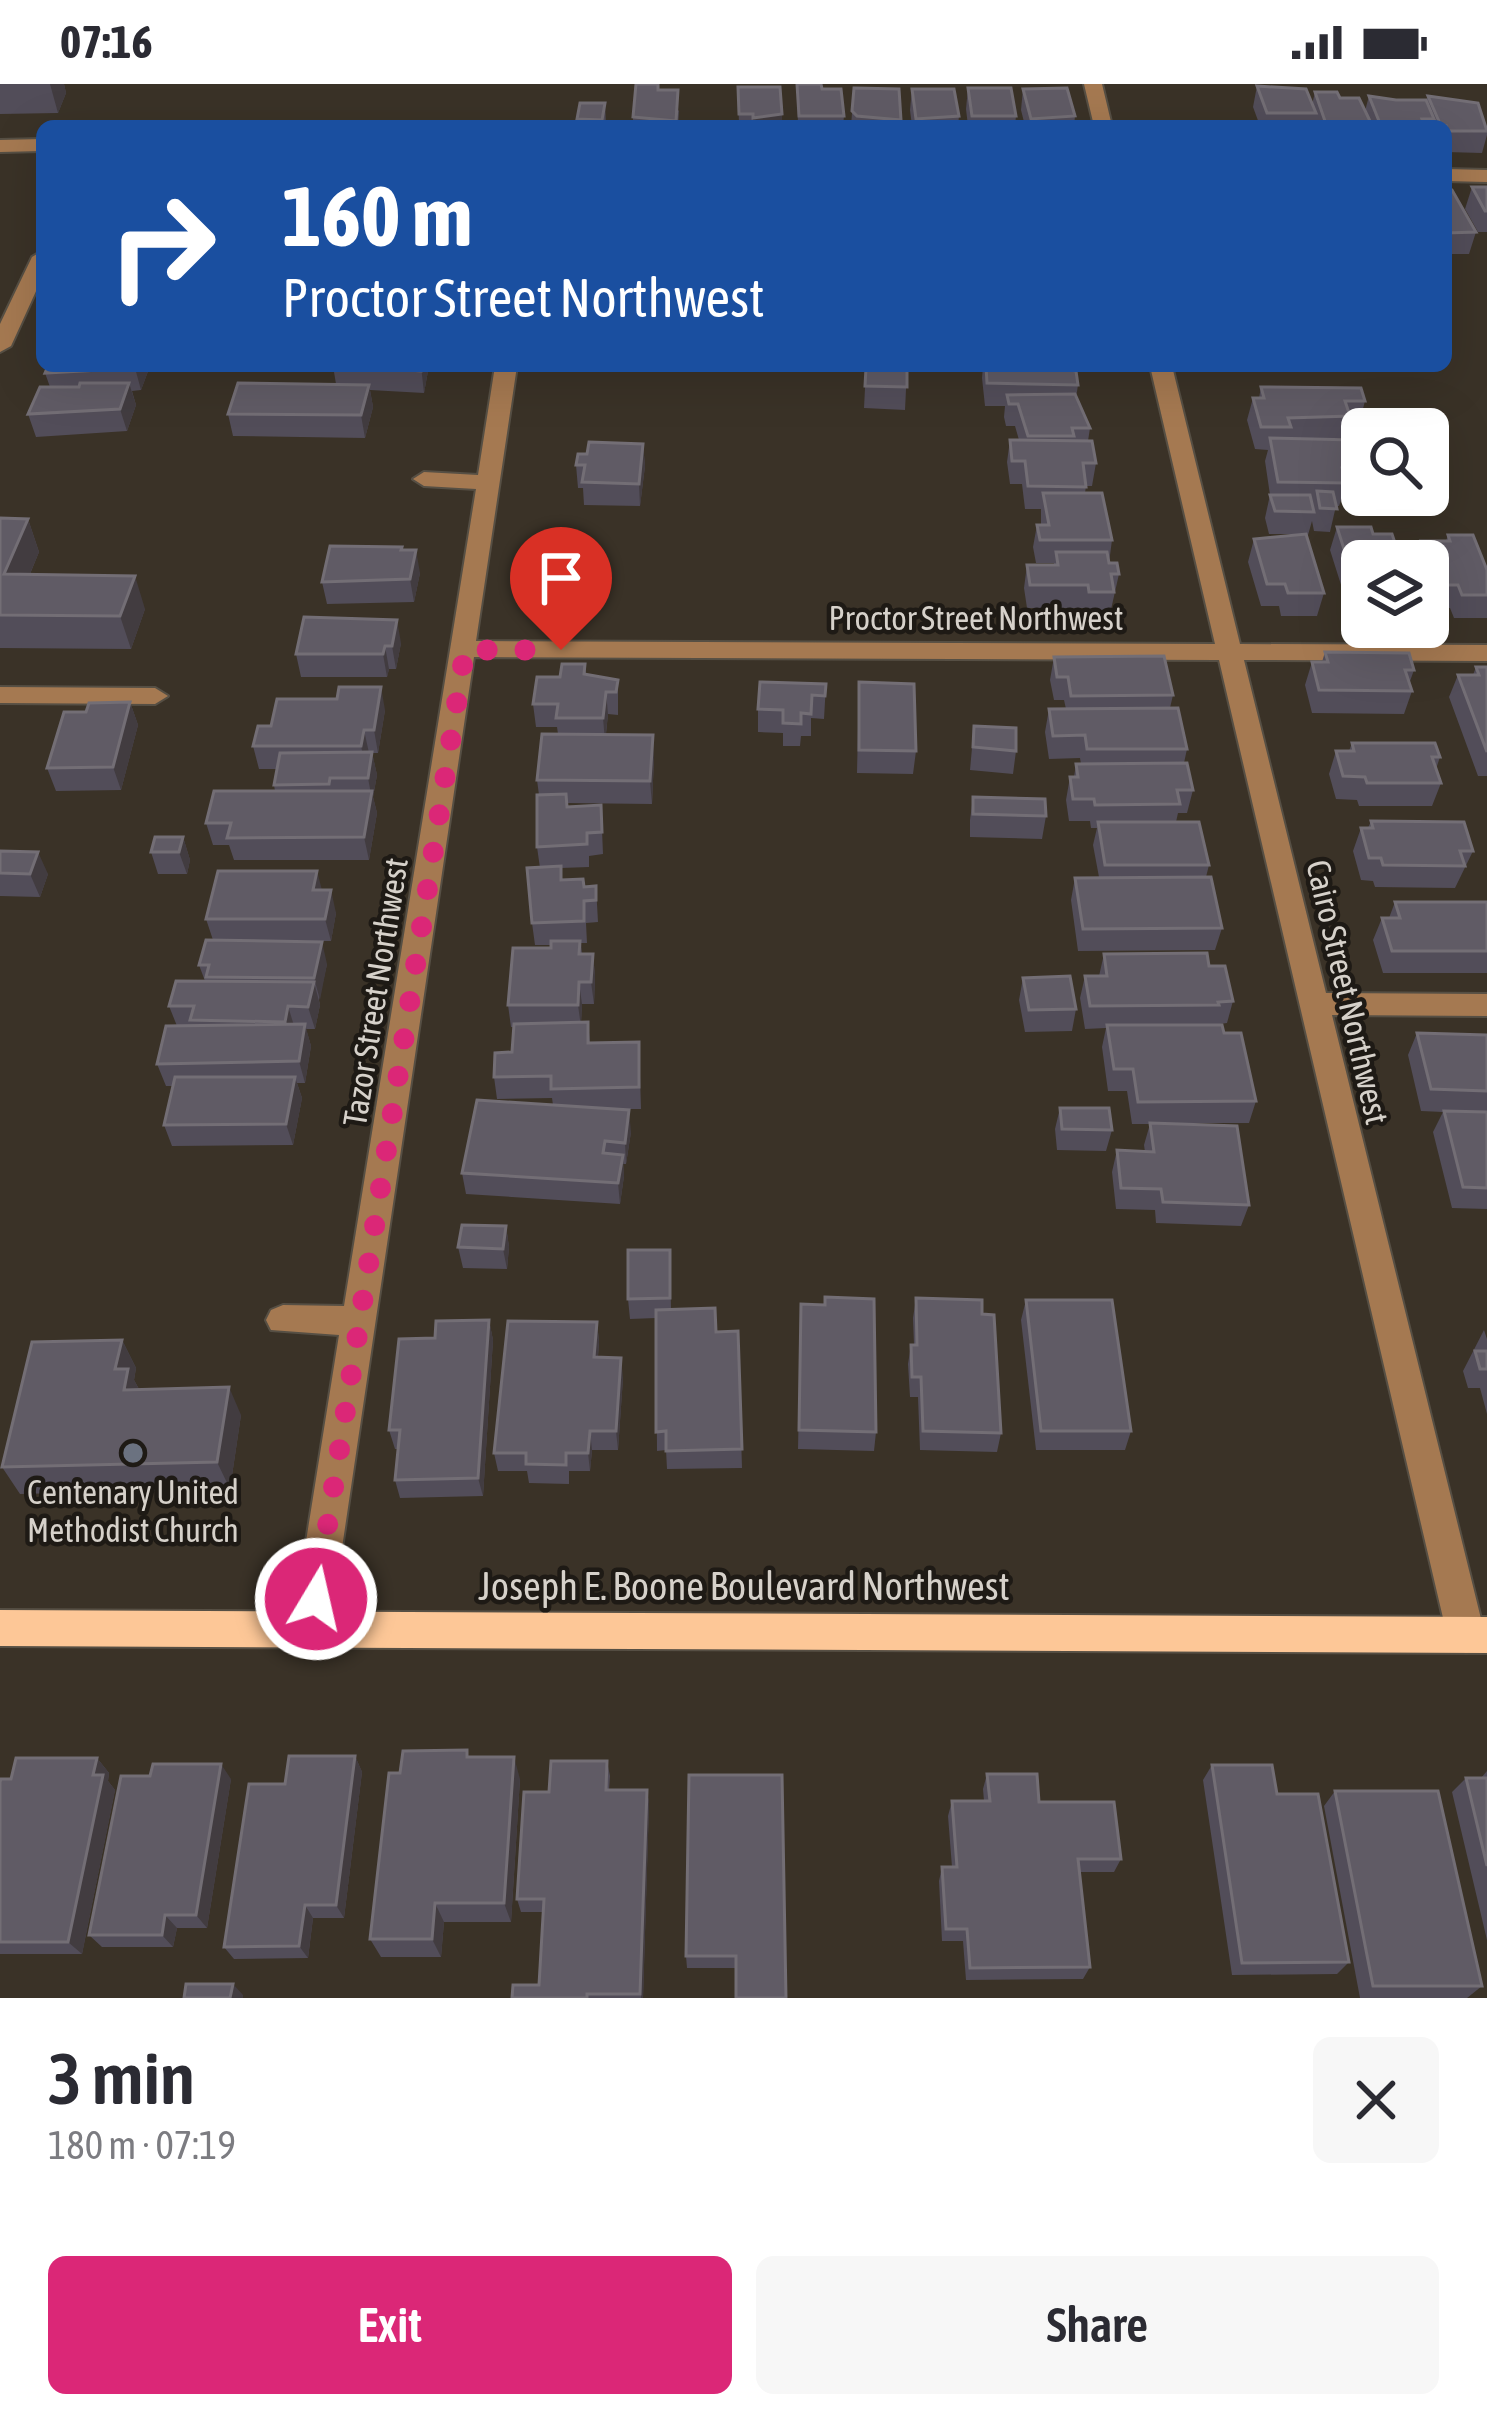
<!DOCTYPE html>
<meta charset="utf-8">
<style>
:root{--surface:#fff;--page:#f7f7f7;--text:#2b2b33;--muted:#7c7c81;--accent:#db2777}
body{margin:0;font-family:"Asap Condensed",sans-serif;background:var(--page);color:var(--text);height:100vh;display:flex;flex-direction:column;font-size:45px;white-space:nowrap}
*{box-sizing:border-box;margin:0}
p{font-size:39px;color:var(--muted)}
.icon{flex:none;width:66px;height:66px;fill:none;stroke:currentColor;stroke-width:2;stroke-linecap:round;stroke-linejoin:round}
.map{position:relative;height:1914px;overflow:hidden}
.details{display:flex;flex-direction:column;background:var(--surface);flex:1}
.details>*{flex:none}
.top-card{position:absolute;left:36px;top:36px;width:1416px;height:252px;border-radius:18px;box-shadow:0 12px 48px #0002;background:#1a4fa0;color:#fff;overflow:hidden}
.fabs{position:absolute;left:1341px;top:324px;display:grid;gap:24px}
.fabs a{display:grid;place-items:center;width:108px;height:108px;border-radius:18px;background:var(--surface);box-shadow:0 12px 48px #0002;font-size:60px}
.pin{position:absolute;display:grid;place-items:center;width:102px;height:102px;color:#fff;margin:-123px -51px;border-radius:50% 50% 50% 0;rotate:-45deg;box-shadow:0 0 12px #0007}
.pin .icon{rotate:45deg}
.me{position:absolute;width:132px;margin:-66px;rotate:9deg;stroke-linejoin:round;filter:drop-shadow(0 0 9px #0008)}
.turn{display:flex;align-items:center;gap:42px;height:252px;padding:0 48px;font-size:54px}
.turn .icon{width:156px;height:156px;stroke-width:2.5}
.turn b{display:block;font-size:84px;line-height:102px}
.round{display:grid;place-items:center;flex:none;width:126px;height:126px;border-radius:18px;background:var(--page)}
.summary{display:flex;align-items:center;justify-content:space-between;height:204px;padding:0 48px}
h1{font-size:72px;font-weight:600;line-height:90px}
.primary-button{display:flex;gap:24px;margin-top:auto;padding:24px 48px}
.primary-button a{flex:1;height:138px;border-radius:18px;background:var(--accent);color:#fff;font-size:48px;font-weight:600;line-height:138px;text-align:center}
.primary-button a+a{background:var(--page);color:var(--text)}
.status{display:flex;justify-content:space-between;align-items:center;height:84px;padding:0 60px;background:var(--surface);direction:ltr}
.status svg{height:33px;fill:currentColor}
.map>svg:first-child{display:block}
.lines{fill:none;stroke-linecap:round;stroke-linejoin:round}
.minor-casing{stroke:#564f44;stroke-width:4}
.major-casing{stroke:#564f44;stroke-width:4}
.minor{fill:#a57951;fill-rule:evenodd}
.major{fill:#fdc797;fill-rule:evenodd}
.wall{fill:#524d59}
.shaded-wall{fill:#423c40}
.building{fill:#605b65;stroke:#736e75;stroke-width:3}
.route{stroke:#db2777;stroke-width:21;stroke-dasharray:0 37.8}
.worship-dot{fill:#6b7280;stroke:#1e1a15;stroke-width:4.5}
.labels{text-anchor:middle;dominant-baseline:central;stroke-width:9;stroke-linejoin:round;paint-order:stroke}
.street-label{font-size:33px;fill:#d6d1ca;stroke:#1e1a15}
.poi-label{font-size:33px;fill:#d6d1ca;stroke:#1e1a15}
.near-street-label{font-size:39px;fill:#d6d1ca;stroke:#1e1a15}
</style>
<div class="status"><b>07:16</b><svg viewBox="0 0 49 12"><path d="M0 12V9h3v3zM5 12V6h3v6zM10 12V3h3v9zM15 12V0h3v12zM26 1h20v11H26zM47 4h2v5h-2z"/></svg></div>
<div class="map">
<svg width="1487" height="1914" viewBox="0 0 1487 1914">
<rect width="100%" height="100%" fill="#3a3227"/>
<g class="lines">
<defs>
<path id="minor" d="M1084,0H1102L1112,42H1094Z
M42,55V67L0,68V56Z
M1446,85L1487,86V98L1446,97Z
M42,167V194L11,262L0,268V240L32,173Z
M495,282H517L476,557L1215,560L1150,282H1172L1240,560L1487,561V577L1244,576L1326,909L1487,910V932L1332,931L1485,1551L1479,1564L1466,1569L1453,1564L1447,1551L1219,576L474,573L330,1545L324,1558L311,1563L298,1558L292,1545L339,1251L271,1246L266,1236L271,1226L283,1221L344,1222L476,405L424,402L413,395L424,388L478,391Z
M0,603L155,604L168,612L155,620L0,619Z"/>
<path id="major" d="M0,1526L1487,1533V1569L0,1562Z"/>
</defs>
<use href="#minor" class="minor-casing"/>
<use href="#major" class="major-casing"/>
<use href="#minor" class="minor"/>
<use href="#major" class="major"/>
</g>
<path class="wall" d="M0,0H64L66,9L58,29L0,30Z
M797,0L822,5L844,32L843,42H798Z
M1257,2L1312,21L1315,8L1340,14L1365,27L1369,12L1396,16L1426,17L1428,12L1487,44V51L1482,69L1446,68V42H1314L1313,39V42H1260L1253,23Z
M738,3L782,30V42H739Z
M854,4L901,36L900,42H851Z
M968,4L1016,32L1015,42H968L966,25Z
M912,5L959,32L958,42H912L910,26Z
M1023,5L1075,32L1074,42H1025L1021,26Z
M659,6L679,27L678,42H633V33Z
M605,19L606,42H578L577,35Z
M1472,103H1487V148H1478L1465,125Z
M1446,106L1476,148L1469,170H1446Z
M150,282L141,306L132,307L136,321L127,347L36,353L28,330L50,303L45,289Z
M333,282H427L428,287L424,309L370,306L373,323L365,354L233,352L228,330L336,300Z
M983,282H1068L1078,301L1076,314L1090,344L1088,357L1096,379L1092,402H1086L1085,409L1112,456L1109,479L1119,490L1110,530L1085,531L1084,524H1027L1024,504L1027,481H1054V479H1036L1033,463L1037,441H1041V425H1025L1022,400H1010L1007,378L1010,356H1019L1015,342H1006L1004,333L1005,322H985L982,294Z
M1232,282H1310L1233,284Z
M866,284L907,285L905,326L864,324Z
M1261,303L1365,317L1359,340H1348L1343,354L1321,355L1360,374L1350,407H1344L1339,422H1336L1330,448L1314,447L1312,437L1308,451H1306L1324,509L1317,532H1281L1279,522H1261L1248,478L1254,455L1297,450H1269L1265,434L1270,411L1265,377L1268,366L1255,365L1247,336L1253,314H1259Z
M643,360L645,382L640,422L584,421L583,404H578L576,381L587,370Z
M0,434L28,435L39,468L30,490L145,525L131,565L0,564Z
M1337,443L1373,450L1362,477V523H1348L1330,466Z
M1448,451L1487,486V534H1454L1450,524H1430L1428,477H1414L1421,457H1446Z
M403,466L420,489L414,518L327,520L322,498Z
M401,559L396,585H389L387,593H301L296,570Z
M1325,568L1414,586L1409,600L1412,607L1404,630L1312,629L1305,601L1312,578H1322Z
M1054,573L1173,611L1170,624L1187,665L1184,679L1193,706L1187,729H1178L1176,738L1209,781L1206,793L1222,844L1215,866L1078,867L1071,816L1075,794L1099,793L1093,761L1097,744H1091L1090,737H1069L1066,716L1070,693H1074L1076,680H1081L1080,674L1049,675L1045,648L1049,625H1066L1064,616H1054L1050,596Z
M585,580L586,590L618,596V631L608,630L606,650L654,674L652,720L567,719L568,722L601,721L603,770L589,772V783L561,784L562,796L584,803L596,802L598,838L586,839L587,859H581L582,870H593L595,892L594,920H582L581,938H588L590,959L639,958L641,1025H617L631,1048L626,1080H623L624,1092L620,1120L466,1110L462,1089L553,1021L552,1014L497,1015L494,993L512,968L514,943H511L508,921L551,864V861H535L532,839L540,784L537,763L539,711L537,696L558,650L557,643H536L533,620L560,593Z
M1476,583H1487V692H1478L1449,613L1458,591H1473Z
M859,598L916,667L913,690L857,689Z
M826,600L824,635L811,634V652H801L800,662H783V649L758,648V625Z
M130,618L138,641L121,706L56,707L47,684Z
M385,626L378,669H372L377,691L373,713L377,729L369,776H234L229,761H213L206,739L275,707L274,701L277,685H259L253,662L271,642Z
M974,642L1016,667L1013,690L970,686Z
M1352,659L1440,673L1436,685L1441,699L1432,722H1359L1357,716L1336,715L1329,690L1336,667H1349Z
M973,713L1046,732L1042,755L970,753V736Z
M1371,737L1473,767L1455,804L1375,803L1373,797L1361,796L1353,767L1361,744H1368Z
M183,753L190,776L187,790H158L151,768Z
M0,767L48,790L40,813L0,812Z
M322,806L336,829L331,857H286L327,880L319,916L320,921L315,945H306L311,962L305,999H297L302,1014L293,1061L172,1062L164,1041L173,1002H166L157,980L177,942L169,922L205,897L199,881L213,856L206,835Z
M1395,818H1487V889H1383L1373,856L1382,834H1389Z
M1104,870L1209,882L1233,917L1227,939L1213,941L1224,949L1256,1017L1249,1039H1156L1249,1121L1241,1142L1156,1139L1155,1126L1116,1125L1112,1088L1117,1066L1145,1068L1144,1061L1150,1040H1132L1127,1007H1108L1102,963L1106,944L1085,945L1080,914L1085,892H1099Z
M1023,894L1076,925L1072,947L1025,948L1019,916Z
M1417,949L1487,951V1125L1452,1124L1433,1048L1443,1028L1421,1027L1408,971Z
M1060,1024L1112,1046L1106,1067L1057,1066L1055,1045Z
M506,1142L509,1163L507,1185L463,1184L458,1163Z
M670,1166L671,1225L716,1248L738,1247L742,1384L667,1385L666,1366L657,1367L656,1234L630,1235L628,1215Z
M916,1214L982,1230L1001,1349L997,1368L920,1366L918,1313H910L908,1280L911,1261H914L913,1234Z
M1026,1216L1131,1347L1125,1366H1036L1021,1236Z
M801,1220L876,1348L874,1367L798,1365Z
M489,1236L493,1256L483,1412L400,1414L395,1396L398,1365H395L389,1346L435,1254Z
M597,1238L599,1258L598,1273L623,1294L618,1366H592L590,1387H569V1400L529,1399L527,1387H498L494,1369Z
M1484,1246L1487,1255V1330L1480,1304H1468L1463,1287Z
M122,1256L136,1284L134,1296L139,1305L241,1331L230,1405L20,1410L2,1383Z
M355,1672L362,1688L344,1834H313L308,1874L234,1875L224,1863L285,1700Z
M97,1674L109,1689L108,1697L115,1706L82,1870H0V1698Z
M607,1677L610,1692L609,1706H647L649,1720L643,1914H512L539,1901L543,1828H521L517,1815L549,1708Z
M1212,1681L1277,1710L1349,1878L1337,1890L1232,1891L1203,1696Z
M1487,1687V1856L1452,1708L1466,1694H1481Z
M400,1689L520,1695L511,1838H444L441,1873H381L370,1855Z
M987,1690L1039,1718L1121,1775L1114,1788H1080L1090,1883L1083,1895L966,1896L963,1857H942L939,1797L942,1783H952L948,1732L952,1717H984L983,1705Z
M782,1691L736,1884H687L686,1872Z
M231,1695L207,1844H177L173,1863H102L89,1851Z
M1335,1707L1482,1902L1467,1914H1360L1324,1722Z"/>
<path class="shaded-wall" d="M50,0H64L66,9L58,29Z
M782,30V42H753V34Z
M136,282H150L141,306L135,284Z
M421,282H427L428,287L424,309Z
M129,299L136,321L127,347L120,325Z
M369,301L373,323L365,354L361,331Z
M643,360L645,382L640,422L639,400Z
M28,435L39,468L16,523L4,490Z
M416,466L420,489L414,518L410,495Z
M135,492L145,525L131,565L120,532Z
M397,536L401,559L396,585L392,562Z
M385,562L389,585L387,593L383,570Z
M381,603L385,626L378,669L374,646Z
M606,608L608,630L605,657L603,634Z
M130,618L138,641L121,706L113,683Z
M364,646L369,669L366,685L361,662Z
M653,651L654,674L652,720L650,697Z
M372,668L377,691L373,713L377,729L369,776L364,753L371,710L368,694Z
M183,753L190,776L187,790L179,768Z
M38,768L48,790L40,813L30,790Z
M317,787L323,810L313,806Z
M331,806L336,829L331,857L325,835Z
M322,858L327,880L320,916L314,894Z
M593,870L595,892L594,920L591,898Z
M314,898L320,921L315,945L308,923Z
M579,898L582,920L581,943L578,921Z
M288,922L295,945L292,960L285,938Z
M305,940L311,962L305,999L299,977Z
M295,993L302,1014L293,1061L286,1040Z
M629,1026L631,1048L626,1080L625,1059Z
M623,1071L624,1092L620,1120L618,1099Z
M506,1142L509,1163L507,1185L503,1165Z
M489,1236L493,1256L483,1412L478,1394Z
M597,1238L599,1258L596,1293L594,1273Z
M122,1256L136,1284L134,1296L143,1313L139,1334L115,1285Z
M621,1274L623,1294L618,1366L616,1347Z
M229,1303L241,1331L230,1405L217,1378Z
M590,1347L592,1366L590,1387L588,1369Z
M355,1672L362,1688L344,1834L336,1821Z
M514,1673L520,1695L511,1838L504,1819Z
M97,1674L109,1689L108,1697L115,1706L82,1870L68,1858Z
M221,1680L231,1695L207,1844L196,1831Z
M647,1706L649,1720L643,1914H641Z
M435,1819L444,1838L441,1873L432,1855Z
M305,1821L313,1834L308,1874L299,1862Z
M165,1831L177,1844L173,1863L162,1851Z
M233,1900L243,1911V1914H230Z"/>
<path class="building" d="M636,0H658V6H678L676,37L633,33Z
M797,0H821L822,5H841L844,32H799Z
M1257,2L1306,5L1316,29H1267Z
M738,3H780L782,30L753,34V30H739Z
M854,4L899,5L901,36L857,32L852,27Z
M968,4H1011L1016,32H972Z
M1067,4L1075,32L1031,35L1023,5Z
M912,5H954L959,32L916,35Z
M1315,8H1337L1340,14H1359L1371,39L1326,40Z
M1369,12L1396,16H1426L1434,35H1422L1425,42H1381Z
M1428,12L1478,19L1487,47H1446V42H1441Z
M580,19H605L602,36L577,35Z
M1472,103H1487V127H1485Z
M1446,106H1452L1476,148L1446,149Z
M48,282H136L135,284L45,289Z
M348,282H421V287Z
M986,282H1068L1069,286L1076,287L1078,301L987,299Z
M866,284L907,285V303L865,302Z
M80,299H129L120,325L28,330L40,303H79Z
M238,299L369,301L361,331L228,330Z
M1261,303L1361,304L1365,317H1345L1350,332L1288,334L1291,343H1261L1253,314H1264Z
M1075,310L1090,344H1072L1074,352H1028L1018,320H1009L1007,311Z
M1270,354L1354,356L1360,374H1353L1356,384H1342L1346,399L1278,398Z
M1010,356L1092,357L1096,379H1083L1086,403L1028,402L1025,377H1012Z
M589,358L643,360L639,400L582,398L585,381H576L578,370H587Z
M1317,407L1333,408L1337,425L1320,424Z
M1043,409H1102L1112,456H1040L1037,441H1049Z
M1270,411H1310L1314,428L1275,427Z
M0,434L28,435L4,490L135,492L120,532L0,531Z
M1337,443H1371L1373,450H1392L1401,477H1362V500H1355Z
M1306,450L1324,509H1288L1285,500H1267L1254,455Z
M1448,451H1473L1487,486V511H1462L1458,501H1438L1421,457H1450Z
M330,462L402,463L401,466H416L410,495L322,498Z
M1056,468H1107L1109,479H1117L1119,490H1111L1114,508H1089L1088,501H1030L1027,481H1058Z
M304,533L397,536L392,562H385L383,570H296Z
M1325,568L1409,569L1414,586H1405L1412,607L1319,606L1312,578H1328Z
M1164,572L1173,611L1071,612L1068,593H1057L1054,573Z
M562,580H585L584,590L618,596L616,608H606L603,634H556L558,620H533L537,593H560Z
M1476,583H1487V668L1458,591H1479Z
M760,598L826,600L825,612L812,611L811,630L801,629V640L783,639V626L758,625Z
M859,598L914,600L916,667L859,666Z
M339,603H381L374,646H364L361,662H253L258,642H271L277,615H337Z
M130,618L113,683L47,684L64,628H86L89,619Z
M1178,624L1187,665H1087L1085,651L1053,652L1049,625Z
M974,642L1016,644V667L973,663Z
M542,650L653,651L650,697L537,696Z
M1352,659H1435L1440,673H1432L1441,699H1367L1365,693L1343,692L1336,667H1354Z
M372,668L368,694H330L329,700L274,701L280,669Z
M1187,679L1193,706H1177L1180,720L1095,721L1094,715H1073L1070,693H1078L1076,680Z
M214,707H372L364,753L227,754L231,739H206Z
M566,710L567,723L601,721L602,748L587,749V760L537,763V711Z
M973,713L1045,715L1046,732L973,730Z
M1371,737L1464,738L1473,767H1460L1465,782L1383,781L1381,774H1369L1361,744H1373Z
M1098,738H1199L1209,781H1105Z
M155,753H183L179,768H151Z
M0,767L38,768L30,790L0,789Z
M561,782V796L583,795L584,803L596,802V816L584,817V837L532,839L527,784Z
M218,787H317L313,806H331L325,835H206Z
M1211,793L1222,844L1083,845L1075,794Z
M1395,818H1487V867H1392L1382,834H1400Z
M206,856L322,858L314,894L206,893L209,881H199Z
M551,857H580L579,870H593L591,898H579L578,921H508L513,864H551Z
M1207,869L1209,882H1225L1233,917L1218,918L1219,921L1090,922L1085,892H1107L1104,870Z
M1070,892L1076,925L1029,926L1023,894Z
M176,897L314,898L308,923L288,922L285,938L190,936L194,922H169Z
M588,938V959L639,958V1003L551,1005V992L494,993L495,969L512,968L514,940Z
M305,940L299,977L157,980L166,942Z
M1107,941H1222L1224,949H1241L1256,1017L1138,1018L1133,985H1114Z
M1417,949L1487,951V1007L1431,1005Z
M175,993H295L286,1040L164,1041Z
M477,1016L629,1026L625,1059L605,1057L603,1069L623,1071L618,1099L462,1089Z
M1060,1024H1109L1112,1046L1062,1045Z
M1444,1027L1487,1028V1104L1463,1103Z
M1150,1039L1237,1042L1249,1121L1163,1118L1161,1105L1121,1104L1117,1066L1154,1068Z
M462,1141L506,1142L503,1165L458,1163Z
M628,1166H670V1214L628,1215Z
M825,1213L874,1215L876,1348L799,1346L801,1220L825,1221Z
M916,1214L982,1216V1230L994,1231L1001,1349L923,1347L921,1293H912L911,1261H917Z
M1026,1216H1112L1131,1347H1041Z
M715,1224L716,1248L738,1247L742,1365L666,1367V1347L656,1348V1226Z
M489,1236L478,1394L395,1396L400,1346H389L399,1255L435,1254L436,1237Z
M508,1237L597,1238L594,1273L621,1274L616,1347H590L588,1369H566V1381L526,1380V1369H494Z
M122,1256L115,1285H128L124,1306L229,1303L217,1378L2,1383L32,1258Z
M1475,1267H1487V1285H1480Z
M467,1666V1673H514L504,1819H435L432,1855H370L389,1689H400L403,1667Z
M289,1672H355L336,1821H305L299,1862L224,1863L249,1700H285Z
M16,1674H97L93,1691H103L68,1858H0V1698L1,1695H11Z
M551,1677H607L606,1706H647L640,1910H587V1914H512L513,1901H539L544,1815H517L524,1708H549Z
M153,1680H221L196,1831H165L162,1851H89L121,1692H150Z
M1212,1681H1272L1277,1710H1318L1349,1878L1242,1879Z
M987,1690H1037L1039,1718H1114L1121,1775H1078L1090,1883L970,1884L967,1845H946L942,1783H957L952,1717H990Z
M689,1691H782L786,1914H736V1872H686Z
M1466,1694H1487V1782Z
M1335,1707H1438L1482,1902H1373Z
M186,1900H233L230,1914H184Z"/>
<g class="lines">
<path class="route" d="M316,1515L465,566H561"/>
</g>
<circle class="worship-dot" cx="133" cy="1369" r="12"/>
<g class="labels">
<g class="street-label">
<text x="976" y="534">Proctor Street Northwest</text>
<text transform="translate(375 908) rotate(-81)">Tazor Street Northwest</text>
<text transform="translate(1348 908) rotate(77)">Cairo Street Northwest</text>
</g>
<g class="poi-label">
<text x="133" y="1408">Centenary United<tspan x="133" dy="38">Methodist Church</tspan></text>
</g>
<g class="near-street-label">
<text x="744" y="1502">Joseph E. Boone Boulevard Northwest</text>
</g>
</g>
</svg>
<div class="fabs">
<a><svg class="icon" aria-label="search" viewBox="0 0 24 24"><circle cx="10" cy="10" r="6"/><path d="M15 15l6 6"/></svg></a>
<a><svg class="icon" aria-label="layers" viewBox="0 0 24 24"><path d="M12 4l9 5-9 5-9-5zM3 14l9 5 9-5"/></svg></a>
</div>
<div class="pin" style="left:561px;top:566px;background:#d93025"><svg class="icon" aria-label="arrive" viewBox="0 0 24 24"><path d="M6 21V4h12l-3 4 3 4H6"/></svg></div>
<svg class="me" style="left:316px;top:1515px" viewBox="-20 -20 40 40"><circle r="17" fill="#db2777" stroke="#fff" stroke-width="3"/><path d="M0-11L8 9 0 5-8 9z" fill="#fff"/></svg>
<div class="top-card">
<div class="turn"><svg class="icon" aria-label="right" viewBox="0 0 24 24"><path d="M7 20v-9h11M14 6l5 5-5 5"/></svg><div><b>160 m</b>Proctor Street Northwest</div></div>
</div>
</div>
<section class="details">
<div class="summary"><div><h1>3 min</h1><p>180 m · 07:19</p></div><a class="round"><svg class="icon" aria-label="close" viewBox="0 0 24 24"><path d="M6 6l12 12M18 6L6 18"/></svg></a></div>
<div class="primary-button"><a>Exit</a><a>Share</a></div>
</section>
